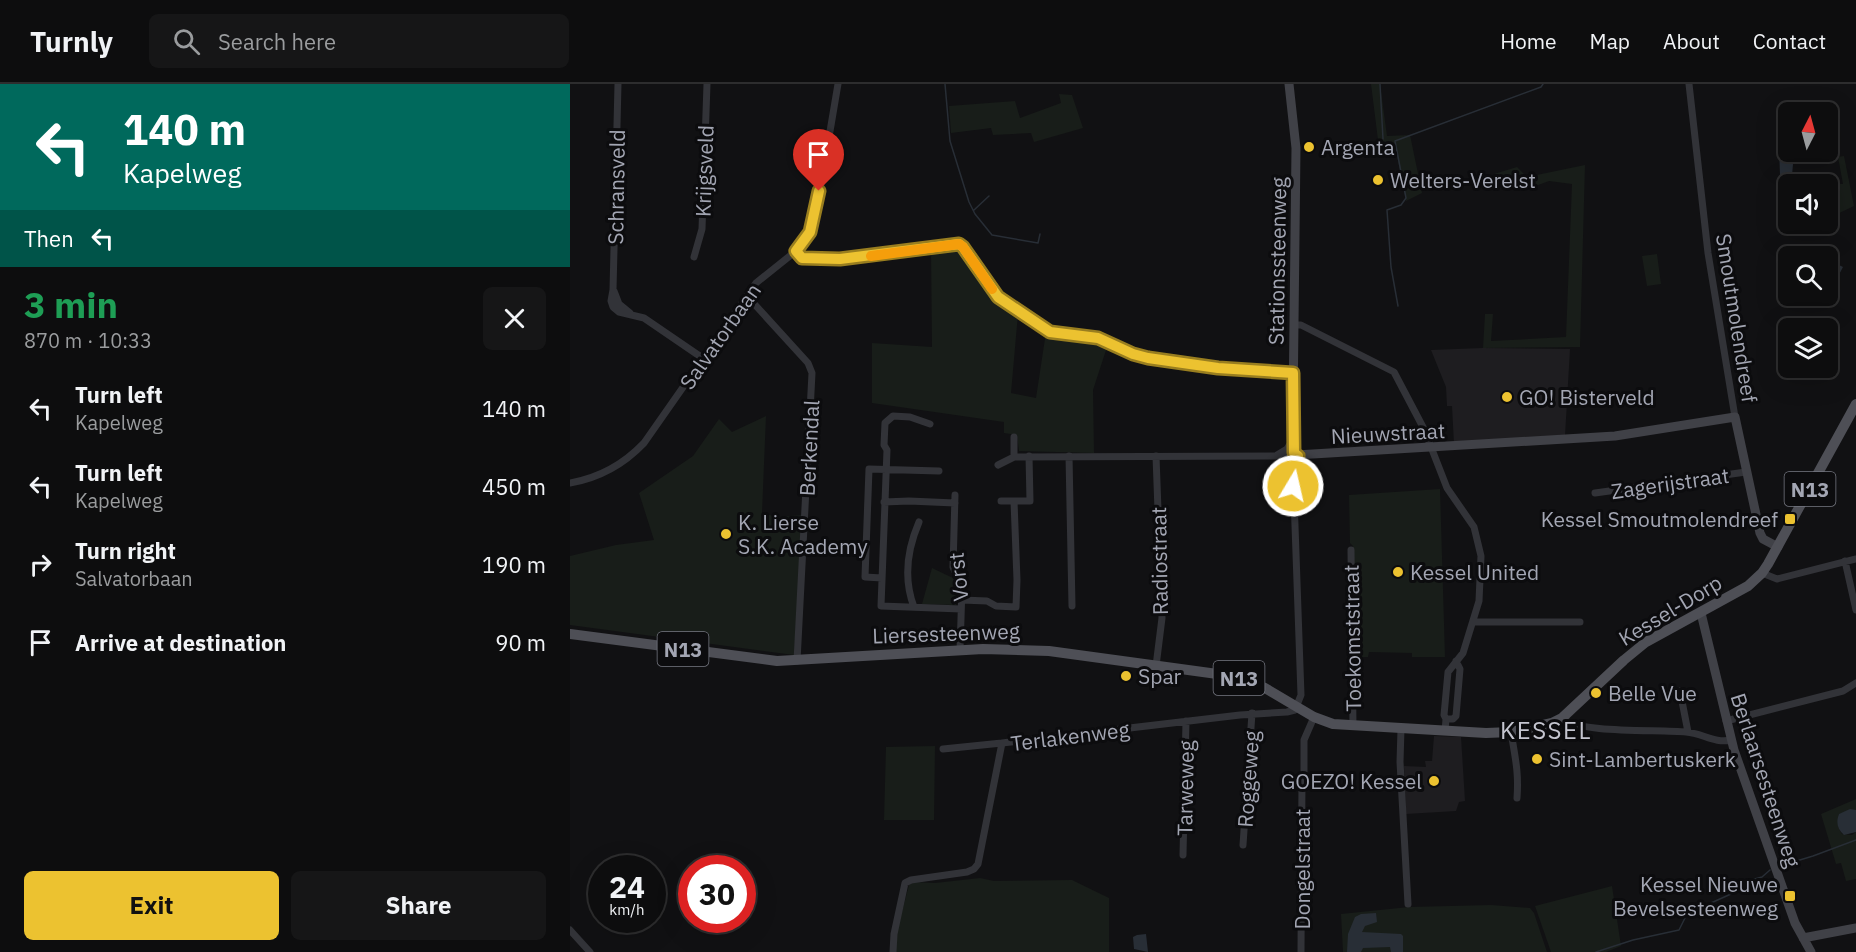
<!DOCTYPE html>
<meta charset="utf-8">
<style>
:root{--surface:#0d0d0e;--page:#161617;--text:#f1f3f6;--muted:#9a9c9e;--line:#2d2d2e;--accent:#ecc230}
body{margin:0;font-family:"IBM Plex Sans",sans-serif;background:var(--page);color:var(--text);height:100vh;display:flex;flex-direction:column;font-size:22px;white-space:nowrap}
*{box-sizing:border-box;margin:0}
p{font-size:20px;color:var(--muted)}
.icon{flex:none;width:33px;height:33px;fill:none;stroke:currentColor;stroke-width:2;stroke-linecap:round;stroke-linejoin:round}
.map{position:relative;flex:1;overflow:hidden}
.side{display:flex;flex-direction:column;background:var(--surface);width:570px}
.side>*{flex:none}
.banner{background:#00695c;color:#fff;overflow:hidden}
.needle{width:39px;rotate:6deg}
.fabs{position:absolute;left:1208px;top:18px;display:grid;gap:12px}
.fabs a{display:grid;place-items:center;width:60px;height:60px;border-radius:9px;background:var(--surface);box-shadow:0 6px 24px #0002,0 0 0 2px var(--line);font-size:30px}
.speed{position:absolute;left:18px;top:771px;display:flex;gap:12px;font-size:30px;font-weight:700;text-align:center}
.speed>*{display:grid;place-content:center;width:78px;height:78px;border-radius:50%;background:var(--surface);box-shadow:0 6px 24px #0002,0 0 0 2px var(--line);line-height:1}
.speed small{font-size:15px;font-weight:400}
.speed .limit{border:9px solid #d22;background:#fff;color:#111}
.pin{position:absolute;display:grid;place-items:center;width:51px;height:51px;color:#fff;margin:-62px -26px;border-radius:50% 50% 50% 0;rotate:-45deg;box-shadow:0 0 6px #0007}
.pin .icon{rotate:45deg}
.me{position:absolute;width:66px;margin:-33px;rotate:9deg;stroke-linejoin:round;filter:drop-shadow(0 0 4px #0008)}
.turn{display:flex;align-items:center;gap:21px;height:126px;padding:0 24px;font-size:27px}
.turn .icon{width:78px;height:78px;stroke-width:2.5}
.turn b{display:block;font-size:42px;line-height:51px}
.then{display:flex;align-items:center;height:57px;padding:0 24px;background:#0003;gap:12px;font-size:22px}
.round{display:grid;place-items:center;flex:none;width:63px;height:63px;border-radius:9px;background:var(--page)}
.headline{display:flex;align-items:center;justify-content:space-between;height:102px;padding:0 24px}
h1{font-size:36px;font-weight:700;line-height:45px;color:#1e9e55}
.cta{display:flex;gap:12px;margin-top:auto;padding:12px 24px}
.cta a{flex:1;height:69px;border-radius:9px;background:var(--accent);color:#111;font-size:24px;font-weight:700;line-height:69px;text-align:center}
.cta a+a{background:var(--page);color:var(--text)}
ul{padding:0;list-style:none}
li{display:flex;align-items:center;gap:18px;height:78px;padding:0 24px}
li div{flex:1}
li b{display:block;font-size:22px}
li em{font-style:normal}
header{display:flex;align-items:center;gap:36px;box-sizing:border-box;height:84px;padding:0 30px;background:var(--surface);border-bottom:2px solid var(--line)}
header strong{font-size:28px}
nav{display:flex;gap:33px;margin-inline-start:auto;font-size:21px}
.search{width:420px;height:54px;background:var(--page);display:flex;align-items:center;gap:15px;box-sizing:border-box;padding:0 21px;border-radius:9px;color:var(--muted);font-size:22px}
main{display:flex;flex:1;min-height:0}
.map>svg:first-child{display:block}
.built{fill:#1e1d20}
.green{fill:#181d19}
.water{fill:#282e36}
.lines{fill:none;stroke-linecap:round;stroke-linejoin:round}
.stream{stroke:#282e36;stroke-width:1.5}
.street{stroke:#323338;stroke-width:7}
.secondary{stroke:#404147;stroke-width:9}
.primary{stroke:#4e4f56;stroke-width:10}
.route-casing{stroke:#997e1f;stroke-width:15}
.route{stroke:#ecc230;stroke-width:10}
.slow{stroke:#f59e0b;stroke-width:10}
.poi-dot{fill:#ecc230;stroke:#0c0c0e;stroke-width:2}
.labels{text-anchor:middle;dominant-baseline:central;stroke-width:6;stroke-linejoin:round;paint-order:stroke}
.shield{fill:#0c0c0e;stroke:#767882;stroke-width:1.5}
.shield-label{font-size:20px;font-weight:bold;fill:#a3a6b3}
.poi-label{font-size:21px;fill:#a3a6b3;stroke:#0c0c0e;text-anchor:start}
.street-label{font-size:21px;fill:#a3a6b3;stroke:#0c0c0e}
.quarter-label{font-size:24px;letter-spacing:1.5px;fill:#c4c5cf;stroke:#0c0c0e}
</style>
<header>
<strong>Turnly</strong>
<div class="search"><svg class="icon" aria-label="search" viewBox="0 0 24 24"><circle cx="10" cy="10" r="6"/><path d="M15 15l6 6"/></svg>Search here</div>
<nav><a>Home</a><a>Map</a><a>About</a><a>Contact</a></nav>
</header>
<main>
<section class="side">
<div class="banner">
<div class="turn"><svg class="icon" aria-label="left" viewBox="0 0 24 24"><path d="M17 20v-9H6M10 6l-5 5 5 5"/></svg><div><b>140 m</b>Kapelweg</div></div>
<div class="then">Then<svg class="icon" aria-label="left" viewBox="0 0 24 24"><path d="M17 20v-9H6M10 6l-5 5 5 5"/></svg></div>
</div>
<div class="headline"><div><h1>3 min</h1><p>870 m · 10:33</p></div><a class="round"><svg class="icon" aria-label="close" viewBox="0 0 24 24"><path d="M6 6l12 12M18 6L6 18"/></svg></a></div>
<ul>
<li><svg class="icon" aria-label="left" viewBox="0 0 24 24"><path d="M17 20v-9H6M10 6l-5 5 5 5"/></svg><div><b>Turn left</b><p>Kapelweg</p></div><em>140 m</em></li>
<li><svg class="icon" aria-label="left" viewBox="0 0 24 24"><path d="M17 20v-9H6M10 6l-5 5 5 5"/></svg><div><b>Turn left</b><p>Kapelweg</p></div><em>450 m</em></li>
<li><svg class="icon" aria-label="right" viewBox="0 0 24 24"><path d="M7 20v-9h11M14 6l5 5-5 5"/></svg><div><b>Turn right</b><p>Salvatorbaan</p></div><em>190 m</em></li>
<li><svg class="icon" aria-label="arrive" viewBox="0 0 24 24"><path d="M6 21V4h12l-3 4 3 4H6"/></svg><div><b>Arrive at destination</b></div><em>90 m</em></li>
</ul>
<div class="cta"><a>Exit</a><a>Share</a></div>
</section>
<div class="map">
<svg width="1286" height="868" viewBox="0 0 1286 868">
<rect width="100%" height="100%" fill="#111113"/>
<path class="built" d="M913,264L1000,265L995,352L884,360L882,322H877L876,303L861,266Z
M864,652L891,653L895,717L889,718L886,727L836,730L834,682L856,683L855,677H862Z"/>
<path class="green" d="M801,0H810L817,52L840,51L852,109L836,117L825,62L809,64Z
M489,10L502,11L513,44L464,58L461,49L423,51L421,44L381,49L379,22L445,17L450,34L491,19Z
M1274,72L1284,122L1257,135V100H1218V140H1248L1244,141L1239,151L1235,148L1212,150L1208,96L1273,100L1268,73Z
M1015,81L1010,263L913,264L915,230H923L921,257L996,253L1002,100L979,97L960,104L922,97L924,90L947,83L957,93Z
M384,164L390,165L421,210L430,219L448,230L441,309L466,314L476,248C497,255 517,254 538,260L523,306L524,369L449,367L447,351L434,349V338L302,319V259L362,263L361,167Z
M1087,170L1091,200L1077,202L1072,172Z
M196,332L192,429L207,433L233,431L224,571L0,541V472L46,461L84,456L69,409L123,372L149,335L162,348Z
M870,405L875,573H842V569L799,568L798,573H784L783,462L780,459L779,411Z
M362,484L385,495L388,503L386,521L352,520Z
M365,662L364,736H314L316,663Z
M1286,715V726L1269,730C1267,737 1268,744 1272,750L1282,751L1286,748V795L1276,797L1271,779L1266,780L1251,730Z
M410,794L424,797L502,796L539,814V868H325L326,851L339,801L343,798L365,799Z
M1042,802L1051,862L1036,868H981L965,822Z
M921,821L960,824L964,829L977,868H773L771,830L839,823Z"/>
<path class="water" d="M1213,61H1218V68H1224L1222,92L1210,91L1209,65Z
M1257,175L1273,183L1263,202L1261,203L1257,200V188L1259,190L1261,187L1259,185L1257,187Z
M1280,725L1286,726V748L1274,751C1267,745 1266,738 1269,730Z
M806,829L807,838L795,842L792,848L831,850L833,852V868H821L820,863L793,864L791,868H777L778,850L785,833L791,830Z
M576,850L578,868L564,865L563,853L567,851Z"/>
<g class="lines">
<path class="stream" d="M375,0L380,57L399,118L405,130L422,151L468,159L470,150
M810,0L813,55
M404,126L419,112
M828,222L821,183L817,126L831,121L836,114L825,57L971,3L973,0
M1210,782L1243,772L1286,756
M1026,868L1063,856L1109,846L1116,832L1123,827L1161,810L1181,796L1192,793L1200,786"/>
<path class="street" d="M48,0L43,206L41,217L43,223L49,228L74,234L134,275
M1119,0L1138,169L1165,333
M226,167L233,174L270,175L389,160L393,163L428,213L480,248L528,254L563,270L578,274L648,283L723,289
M124,173L132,145L137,0
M44,207L49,220L60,229
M177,212L238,279L242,289L227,577
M725,241H731L824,288L854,345L877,404L904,443L911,472L909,517L893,569L878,588L874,631L876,635L875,647
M360,340L340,333L323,332L315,339L314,361L317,366L311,522L391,525
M707,371L717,365L723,355
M499,372L502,522
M586,372L592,534L586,582
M444,373V353
M428,381L444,373L728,372
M0,399C29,394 54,380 74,359L186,199L226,167L236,156L240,149L246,130L268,0
M1025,409L1176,388
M385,411L383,483L392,503L390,566
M431,417H444
M314,418L339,417L385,419
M781,466L783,642
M1275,477L1286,526
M1192,489L1207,495L1286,475
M312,494L295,493L299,385L369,387
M392,516L417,517L426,522L446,523L447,496L444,417H460L459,372
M344,523C333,494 337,466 349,438
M903,538H1010
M1110,607L1118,648
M992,634C1010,650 1089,645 1116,648C1132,649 1145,660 1161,656
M876,635H883L886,632L890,585L886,577
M1156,637L1273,607L1286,599
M831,645L830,678L838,820
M941,648C945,673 949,688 947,714
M373,665L432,659
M673,761L682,629
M613,771L616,637
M0,846L20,868
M323,868L324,850L335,799L341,796L397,788L404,785L408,780L432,659L670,631L717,628L725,626L731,611L723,385L728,372
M731,868L732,693L734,690V656L744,633"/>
<path class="secondary" d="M719,0L726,64L723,326L726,371L1045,352L1165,333L1190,449L1193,455L1208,463
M1131,529L1164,666L1225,839L1241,868
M1233,854L1286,844"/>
<path class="primary" d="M0,550L207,577L413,565L479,567L662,592L695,604L744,633L763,640L916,649L941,648L982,639L992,634L1054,576L1076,558L1178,502L1192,489L1198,480L1286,320"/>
</g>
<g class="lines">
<defs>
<path id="route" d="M249,107L240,148L226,167L232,174L270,175L389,160L393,163L428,213L480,248L528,254L563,270L578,274L648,284L723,289L724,369L728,372L723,385V402"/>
</defs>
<use href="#route" class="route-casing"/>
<use href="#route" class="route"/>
<path class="slow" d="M301,172L389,160L393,163L422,205"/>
</g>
<g class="poi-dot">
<circle cx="739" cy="63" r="6"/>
<circle cx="808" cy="96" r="6"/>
<circle cx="937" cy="313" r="6"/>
<rect x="1214" y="429" width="12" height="12" rx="3"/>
<circle cx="156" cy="450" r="6"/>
<circle cx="828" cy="488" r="6"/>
<circle cx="556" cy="592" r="6"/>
<circle cx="1026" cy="609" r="6"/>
<circle cx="967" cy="675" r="6"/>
<circle cx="864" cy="697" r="6"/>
<rect x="1214" y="806" width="12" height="12" rx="3"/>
</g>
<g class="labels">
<g class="shield">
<rect x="1214.5" y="388" width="51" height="34" rx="4.5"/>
<rect x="87.5" y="548" width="51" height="34" rx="4.5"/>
<rect x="643.5" y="577" width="51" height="34" rx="4.5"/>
</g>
<g class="shield-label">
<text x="1240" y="405">N13</text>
<text x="113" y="565">N13</text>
<text x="669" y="594">N13</text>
</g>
<g class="poi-label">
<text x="751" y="63">Argenta</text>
<text x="820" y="96">Welters-Verelst</text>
<text x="949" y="313">GO! Bisterveld</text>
<text x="1208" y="435" text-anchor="end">Kessel Smoutmolendreef</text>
<text x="168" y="438">K. Lierse<tspan x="168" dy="24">S.K. Academy</tspan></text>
<text x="840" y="488">Kessel United</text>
<text x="568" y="592">Spar</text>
<text x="1038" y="609">Belle Vue</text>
<text x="979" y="675">Sint-Lambertuskerk</text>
<text x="852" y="697" text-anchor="end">GOEZO! Kessel</text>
<text x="1208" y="800" text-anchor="end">Kessel Nieuwe<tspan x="1208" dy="24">Bevelsesteenweg</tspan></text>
</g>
<g class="street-label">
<text transform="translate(134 87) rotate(-88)">Krijgsveld</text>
<text transform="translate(46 103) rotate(-89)">Schransveld</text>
<text transform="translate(707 177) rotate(-89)">Stationssteenweg</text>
<text transform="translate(1167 234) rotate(81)">Smoutmolendreef</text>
<text transform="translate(150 252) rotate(-55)">Salvatorbaan</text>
<text transform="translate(818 349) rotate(-3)">Nieuwstraat</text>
<text transform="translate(239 364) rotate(-87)">Berkendal</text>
<text transform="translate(1100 399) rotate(-8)">Zagerijstraat</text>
<text transform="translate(589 477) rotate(-91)">Radiostraat</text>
<text transform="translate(388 493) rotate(-96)">Vorst</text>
<text transform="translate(1100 526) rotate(-31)">Kessel-Dorp</text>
<text transform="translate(376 549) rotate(-2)">Liersesteenweg</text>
<text transform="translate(782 554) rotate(-91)">Toekomststraat</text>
<text transform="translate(500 652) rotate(-7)">Terlakenweg</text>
<text transform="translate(678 695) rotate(-86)">Roggeweg</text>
<text transform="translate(1196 696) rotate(72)">Berlaarsesteenweg</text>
<text transform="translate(615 704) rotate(-89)">Tarweweg</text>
<text transform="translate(732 785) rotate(-90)">Dongelstraat</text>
</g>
<g class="quarter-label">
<text x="976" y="646">KESSEL</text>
</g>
</g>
</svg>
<div class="fabs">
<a><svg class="needle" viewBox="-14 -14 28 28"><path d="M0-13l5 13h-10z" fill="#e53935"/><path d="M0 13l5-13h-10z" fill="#9a9c9e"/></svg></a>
<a><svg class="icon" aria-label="sound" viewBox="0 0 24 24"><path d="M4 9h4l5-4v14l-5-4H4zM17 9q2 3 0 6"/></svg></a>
<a><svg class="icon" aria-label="search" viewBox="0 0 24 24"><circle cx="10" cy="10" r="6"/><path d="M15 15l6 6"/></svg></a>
<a><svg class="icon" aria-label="layers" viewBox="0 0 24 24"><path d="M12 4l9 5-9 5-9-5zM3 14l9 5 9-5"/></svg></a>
</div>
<div class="speed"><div>24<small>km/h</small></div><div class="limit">30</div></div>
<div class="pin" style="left:249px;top:107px;background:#d93025"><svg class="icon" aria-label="arrive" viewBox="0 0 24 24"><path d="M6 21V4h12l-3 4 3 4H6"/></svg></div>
<svg class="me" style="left:723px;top:402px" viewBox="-20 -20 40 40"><circle r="17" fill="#ecc230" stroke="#fff" stroke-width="3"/><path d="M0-11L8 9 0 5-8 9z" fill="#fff"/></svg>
</div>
</main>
